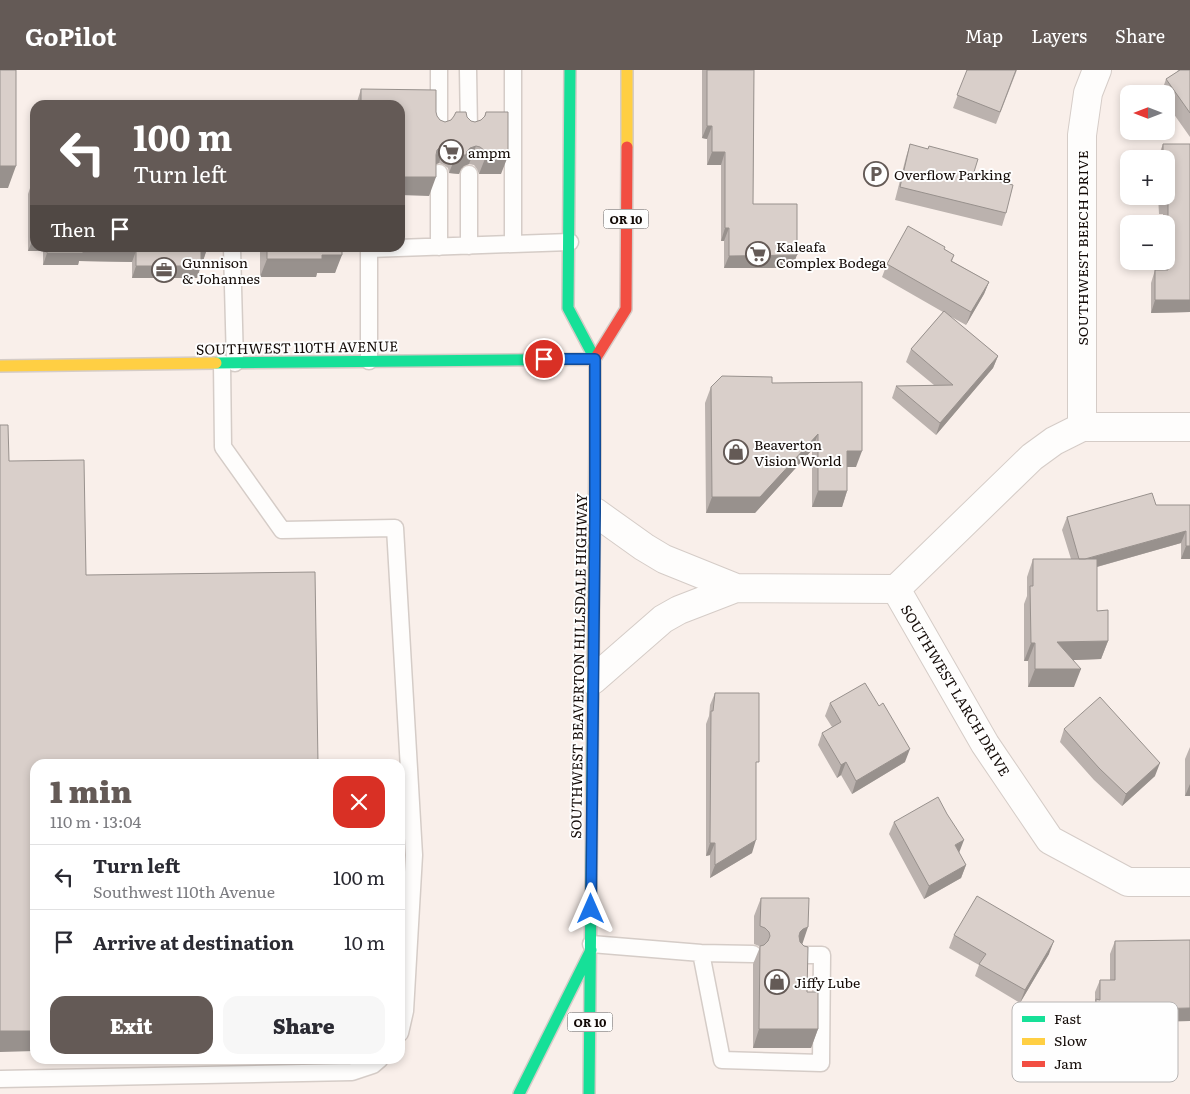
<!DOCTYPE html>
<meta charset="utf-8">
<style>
:root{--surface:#fff;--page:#f7f7f7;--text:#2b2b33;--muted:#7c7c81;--line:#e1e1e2;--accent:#645a56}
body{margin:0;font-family:Literata,serif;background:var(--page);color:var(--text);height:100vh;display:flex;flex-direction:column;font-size:19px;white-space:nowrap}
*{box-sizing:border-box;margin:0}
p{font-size:16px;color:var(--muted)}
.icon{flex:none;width:28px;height:28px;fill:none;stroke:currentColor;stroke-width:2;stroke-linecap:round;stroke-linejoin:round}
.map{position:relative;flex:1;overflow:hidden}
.drawer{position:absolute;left:30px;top:689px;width:375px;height:305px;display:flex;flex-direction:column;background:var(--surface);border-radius:15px;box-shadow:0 2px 8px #0003}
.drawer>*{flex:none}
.guide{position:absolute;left:30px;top:30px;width:375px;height:152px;border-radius:15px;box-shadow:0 2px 8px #0003;background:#645a56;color:#fff;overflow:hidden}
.needle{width:32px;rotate:270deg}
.fabs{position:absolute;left:1120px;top:15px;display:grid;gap:10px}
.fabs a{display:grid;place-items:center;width:55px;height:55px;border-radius:10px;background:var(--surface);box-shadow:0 2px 8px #0003;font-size:25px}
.pin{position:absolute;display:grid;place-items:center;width:42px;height:42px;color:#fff;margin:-21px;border:2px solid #fff;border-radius:50%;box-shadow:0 1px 5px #0007}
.me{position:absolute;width:55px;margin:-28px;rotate:0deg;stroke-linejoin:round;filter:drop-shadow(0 0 4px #0008)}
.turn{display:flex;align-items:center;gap:18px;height:105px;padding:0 20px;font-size:22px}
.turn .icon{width:65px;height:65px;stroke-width:2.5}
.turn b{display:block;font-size:35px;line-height:42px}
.then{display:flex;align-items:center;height:48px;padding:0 20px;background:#0003;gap:10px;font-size:19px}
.round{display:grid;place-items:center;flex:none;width:52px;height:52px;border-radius:15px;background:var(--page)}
.headline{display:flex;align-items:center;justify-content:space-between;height:85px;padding:0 20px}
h1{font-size:30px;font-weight:800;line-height:38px;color:var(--accent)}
.cta{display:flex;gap:10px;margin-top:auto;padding:10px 20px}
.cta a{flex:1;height:58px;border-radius:15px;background:var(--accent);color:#fff;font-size:20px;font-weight:800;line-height:58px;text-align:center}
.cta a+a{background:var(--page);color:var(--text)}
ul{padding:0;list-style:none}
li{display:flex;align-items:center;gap:15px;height:65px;padding:0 20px;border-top:1px solid var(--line)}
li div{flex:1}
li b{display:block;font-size:19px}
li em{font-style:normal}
header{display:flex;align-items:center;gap:30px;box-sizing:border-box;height:70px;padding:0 25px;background:var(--accent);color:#fff}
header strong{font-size:24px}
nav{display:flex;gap:28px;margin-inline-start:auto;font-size:18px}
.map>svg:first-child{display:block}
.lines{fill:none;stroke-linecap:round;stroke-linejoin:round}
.lane-casing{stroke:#d5ccc7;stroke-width:19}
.street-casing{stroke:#d5ccc7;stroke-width:30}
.fast-casing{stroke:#d5ccc7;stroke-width:14}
.slow-casing{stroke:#d5ccc7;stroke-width:14}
.jam-casing{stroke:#d5ccc7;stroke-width:14}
.lane{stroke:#fefdfc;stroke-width:16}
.street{stroke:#fefdfc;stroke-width:28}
.fast{stroke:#16e098;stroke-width:11}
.slow{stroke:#ffcf43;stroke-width:11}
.jam{stroke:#f24e42;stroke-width:11}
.wall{fill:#bbb2ae}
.shaded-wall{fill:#98918d}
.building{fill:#d9cfca;stroke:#98918d}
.route-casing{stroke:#114b97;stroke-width:12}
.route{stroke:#1a73e8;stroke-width:9}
.labels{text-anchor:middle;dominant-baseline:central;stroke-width:4;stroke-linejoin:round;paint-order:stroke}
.shield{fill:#fefefe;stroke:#5a5350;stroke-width:1}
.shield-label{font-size:12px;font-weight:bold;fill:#130a06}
.poi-label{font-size:14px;fill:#130a06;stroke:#fefefe;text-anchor:start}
.street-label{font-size:14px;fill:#130a06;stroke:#fefefe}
.key{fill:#fefefe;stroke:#b8b5b4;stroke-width:1}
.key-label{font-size:14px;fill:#130a06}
</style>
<header>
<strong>GoPilot</strong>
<nav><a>Map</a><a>Layers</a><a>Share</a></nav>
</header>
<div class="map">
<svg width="1190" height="1024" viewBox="0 0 1190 1024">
<rect width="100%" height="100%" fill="#f9efea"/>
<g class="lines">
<defs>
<path id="lane" d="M439,0V60
M468,0L469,60
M439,103V177
M469,104V176
M513,174L570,172
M232,178L235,293
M369,291V179L513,174V0
M222,293L223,377L282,460L395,458L414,785L405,941L400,963
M591,874L701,883L753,884
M701,883L722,990L821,993L822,885H802
M0,1009L352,1002L373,995L380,989"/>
<path id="street" d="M1082,357V65L1088,23L1097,0
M595,442L644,477L664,489L736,518L896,519L1032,387L1054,371L1082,357H1190
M896,519L985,674L1050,770L1128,812H1190
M593,610L663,549L679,540L736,518"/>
<path id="fast" d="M570,0L568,238L595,289V377
M216,293L595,289
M519,1024L591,880
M589,1024L593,609"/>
<path id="slow" d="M627,77V0
M0,296L216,293
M593,609L595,377"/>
<path id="jam" d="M595,289L626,239L627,77"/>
</defs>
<use href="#lane" class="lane-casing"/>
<use href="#street" class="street-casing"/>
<use href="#fast" class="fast-casing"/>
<use href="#slow" class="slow-casing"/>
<use href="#jam" class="jam-casing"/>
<use href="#lane" class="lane"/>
<use href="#street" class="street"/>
<use href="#fast" class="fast"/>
<use href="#slow" class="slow"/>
<use href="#jam" class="jam"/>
</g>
<path class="wall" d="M702,0H754L753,134L792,198H724V171H721V95H707V69L702,68Z
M967,0H1017L996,54L953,38Z
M1178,0H1190V67L1166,33V24H1161L1166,9L1177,2Z
M361,19L437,46L440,50L445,52L451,50L454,47L456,42L467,47L471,51L475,52L481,50L484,47L486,42L501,104H479L477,99L474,95L469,94L464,96L461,99L459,104L449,103L448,98L444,95L439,93L436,94L429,126L400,35H356Z
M910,74L973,105L1006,143L1002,156L895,130L906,87Z
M1163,74H1190V242L1151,243V213L1155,200H1163V191H1166V154H1163V144H1159L1158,126H1166V89H1158V87Z
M32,112L35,178H207L203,191H201L197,208H132V192L79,191L78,195H43V181H28V124Z
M260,178H342L335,203H317L316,207H260Z
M944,179L954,185L952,191L989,212L984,224L966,255L948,245L998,286L993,298L936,365L892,328L896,316L934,315L906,292L911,279L943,242L882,207L887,194Z
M772,313L856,397H847V421L842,437H812V380L755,443H706L705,333L711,317Z
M1156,435H1190V489H1181V473L1097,497V541L1108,571L1101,589L1073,590L1074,617H1028V591H1024V534L1027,526V507L1033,489H1071L1062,460L1067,447Z
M715,623L756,699L752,783L710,808V785L706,786V654L709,646L710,635Z
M830,633L905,692L852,724L841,705L837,708L818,675L822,663L832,657L825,646Z
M1064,659L1155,706L1122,736L1094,710L1060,672Z
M1190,677V726H1185V689Z
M894,752L959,783L966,795L961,808L924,829L889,764Z
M761,828L802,874L807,922L818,959L811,978H753V894L760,877L759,876L754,874V846Z
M954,865L1049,884L1020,933L975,906L979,895L949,878Z
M1115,871L1190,951L1144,952V980L1140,993H1095V976H1091V942L1095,932V922L1100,910H1110V884Z"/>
<path class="shaded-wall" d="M707,56H712L707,69L702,68Z
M445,75L439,93L434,95L437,80L440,77Z
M476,76L469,94L464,96L461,99L459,104L449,103L456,85L467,81L470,78Z
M712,82H725L721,95H707Z
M486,86H508L501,104H479Z
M0,96H16L8,118H0Z
M400,107H436L429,126L400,125Z
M725,158H729L724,171H721Z
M33,169H35V178H44L43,181H28Z
M83,179L136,181L132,192L79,191L78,195H43L47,183Z
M201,179H207L203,191H197Z
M322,185H342L335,203H317L316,207H260L267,189Z
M797,185L792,198H724L729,186Z
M136,196H201L197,208H132Z
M989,212L984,224L966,255L971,242Z
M1155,230H1190V242L1151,243Z
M998,286L993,298L936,365L940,353Z
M818,364L812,380L755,443H706L712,427Z
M847,381H862L856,397H842Z
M818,421H847L842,437H812Z
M1186,461L1181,473L1075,503L1079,491Z
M1186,476H1190V489H1181Z
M1108,571L1101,589L1050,591L1057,572Z
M1031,573H1035L1028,591H1024Z
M1035,599H1081L1074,617H1028Z
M910,679L905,692L852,724L856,711Z
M846,692L841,705L837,708L841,695Z
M1160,693L1155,706L1122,736L1126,724Z
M1190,714V726H1185Z
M756,770L752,783L710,808L715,795Z
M964,770L959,783L955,775Z
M710,773H715L710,785L706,786Z
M966,795L961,808L924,829L929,816Z
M808,857L802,875L793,880L800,862L803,859Z
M1054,871L1049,884L1020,933L1025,920Z
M1190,938V951L1140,952L1144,939Z
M759,959H818L811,978H753Z
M0,961H35V981L0,982Z
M1096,964H1100L1095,976H1091Z
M1144,980L1140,993H1095L1100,981Z"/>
<path class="building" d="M0,0H16V96H0Z
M707,0H754L753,134H797V185L729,186V158H725V82H712V56H707Z
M967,0H1016L1000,42L957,25Z
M1180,0H1190V43L1166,9Z
M361,19L436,20V42L437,46L440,50L445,52L451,50L454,46L456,42H466L467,47L471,51L475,52L481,50L485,46L486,42H508V86H486L484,80L480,77L476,76L470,78L467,81L466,85H456L454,80L451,77L445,75L440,77L437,80L436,85V107H400V35H361Z
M910,74L928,79L929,76L978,89L973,105L1013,115L1006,143L900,117Z
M1163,74H1190V230H1155V200H1168V132L1163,131V126H1166V89H1163Z
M32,112H35V169H33Z
M908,156L945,177L944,179L954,185L951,191L989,212L971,242L887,194Z
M47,178H207V179H201V196H136V181L83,179V183H47Z
M267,178H342V185H322V189H267Z
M944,241L998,286L940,353L896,316L953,315L911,279Z
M722,306L772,307V313L862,312V381H847V421H818V364L760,427H712L711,317Z
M0,355H8L9,391L84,390L86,505L315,502L318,694H35V961H0Z
M1152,423L1156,435H1190V476H1186V461L1085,489H1079L1067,447Z
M1033,489H1097V541L1108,540V571L1057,572L1081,599H1035V573H1031L1030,516H1033Z
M865,613L879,636L883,633L910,679L856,711L846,692L841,695L822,663L841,652L830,633Z
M715,623H759V692H756V770L715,795V773H710L711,641H713Z
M1100,627L1160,693L1126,724L1099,698L1064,659Z
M938,727L947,744L964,770L955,775L966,795L929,816L894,752Z
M977,826L1054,871L1025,920L979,894L986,884L954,865Z
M761,828H809L808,857L803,859L800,862L799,866L800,872L804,876L808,877L807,922H818V959H759L760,876L764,875L768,871L770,866L769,862L765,858L760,856Z
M1190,870V938L1144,939V980L1100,981V964H1096V929L1100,930V910H1115V871Z"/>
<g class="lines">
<defs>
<path id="route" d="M544,289H595V442L591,839"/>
</defs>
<use href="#route" class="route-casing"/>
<use href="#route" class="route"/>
</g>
<defs>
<symbol id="supermarket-ring" viewBox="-11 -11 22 22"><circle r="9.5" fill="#fefefe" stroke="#645a56" stroke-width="1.5"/><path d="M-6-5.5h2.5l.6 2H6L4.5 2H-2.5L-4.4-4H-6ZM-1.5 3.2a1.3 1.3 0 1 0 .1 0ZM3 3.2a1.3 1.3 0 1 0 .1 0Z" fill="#645a56"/></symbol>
<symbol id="parking-ring" viewBox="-11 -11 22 22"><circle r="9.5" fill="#fefefe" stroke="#645a56" stroke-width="1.5"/><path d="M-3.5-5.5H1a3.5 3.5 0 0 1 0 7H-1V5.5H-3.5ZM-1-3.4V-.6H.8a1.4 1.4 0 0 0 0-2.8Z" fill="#645a56"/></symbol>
<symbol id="office-ring" viewBox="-11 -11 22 22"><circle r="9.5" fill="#fefefe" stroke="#645a56" stroke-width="1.5"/><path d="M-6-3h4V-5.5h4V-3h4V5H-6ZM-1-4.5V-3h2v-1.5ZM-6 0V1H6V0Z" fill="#645a56"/></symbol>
<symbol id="shop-ring" viewBox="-11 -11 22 22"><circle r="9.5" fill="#fefefe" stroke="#645a56" stroke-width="1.5"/><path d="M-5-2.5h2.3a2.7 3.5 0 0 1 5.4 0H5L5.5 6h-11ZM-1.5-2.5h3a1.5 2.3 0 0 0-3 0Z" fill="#645a56"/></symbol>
</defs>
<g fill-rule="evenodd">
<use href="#supermarket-ring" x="437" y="68" width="28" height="28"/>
<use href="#parking-ring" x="862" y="90" width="28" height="28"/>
<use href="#supermarket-ring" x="744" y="170" width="28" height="28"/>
<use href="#office-ring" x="150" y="186" width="28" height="28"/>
<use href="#shop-ring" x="722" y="368" width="28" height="28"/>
<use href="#shop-ring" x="763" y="898" width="28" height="28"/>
</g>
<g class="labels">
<g class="shield">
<rect x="603.5" y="139.5" width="45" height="19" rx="4"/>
<rect x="567.5" y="942.5" width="45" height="19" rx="4"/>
</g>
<g class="shield-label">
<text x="626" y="149">OR 10</text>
<text x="590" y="952">OR 10</text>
</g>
<g class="poi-label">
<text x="468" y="82">ampm</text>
<text x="894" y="104">Overflow Parking</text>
<text x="776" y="176">Kaleafa<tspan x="776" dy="16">Complex Bodega</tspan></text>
<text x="182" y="192">Gunnison<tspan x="182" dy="16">&amp; Johannes</tspan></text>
<text x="754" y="374">Beaverton<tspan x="754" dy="16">Vision World</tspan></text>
<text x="794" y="912">Jiffy Lube</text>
</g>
<g class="street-label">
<text transform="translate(1082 178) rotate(-90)">SOUTHWEST BEECH DRIVE</text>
<text transform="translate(297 277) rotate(-1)">SOUTHWEST 110TH AVENUE</text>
<text transform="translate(578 596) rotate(-89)">SOUTHWEST BEAVERTON HILLSDALE HIGHWAY</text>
<text transform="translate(956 620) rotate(59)">SOUTHWEST LARCH DRIVE</text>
</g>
</g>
<rect x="1012" y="932" width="166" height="80" rx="8" class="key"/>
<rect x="1022" y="946" width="23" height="6" fill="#16e098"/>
<rect x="1022" y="968" width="23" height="7" fill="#ffcf43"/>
<rect x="1022" y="991" width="23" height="6" fill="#f24e42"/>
<g class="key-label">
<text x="1054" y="954">Fast</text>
<text x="1054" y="976">Slow</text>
<text x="1054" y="999">Jam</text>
</g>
</svg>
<div class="fabs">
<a><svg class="needle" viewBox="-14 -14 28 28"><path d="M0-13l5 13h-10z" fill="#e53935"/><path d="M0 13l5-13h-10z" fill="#7c7c81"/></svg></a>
<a>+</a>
<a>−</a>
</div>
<div class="pin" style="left:544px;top:289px;background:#d93025"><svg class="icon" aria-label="arrive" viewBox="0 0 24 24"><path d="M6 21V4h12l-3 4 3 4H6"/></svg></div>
<svg class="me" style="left:591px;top:839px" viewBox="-20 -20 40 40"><path d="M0-17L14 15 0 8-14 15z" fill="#1a73e8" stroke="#fff" stroke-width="4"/></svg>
<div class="guide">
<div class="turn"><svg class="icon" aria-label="left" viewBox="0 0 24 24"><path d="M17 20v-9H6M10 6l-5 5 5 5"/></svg><div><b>100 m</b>Turn left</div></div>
<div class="then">Then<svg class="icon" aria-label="arrive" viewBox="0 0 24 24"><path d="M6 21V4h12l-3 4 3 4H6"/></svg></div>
</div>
<section class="drawer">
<div class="headline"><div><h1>1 min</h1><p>110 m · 13:04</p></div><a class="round" style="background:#d93025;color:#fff"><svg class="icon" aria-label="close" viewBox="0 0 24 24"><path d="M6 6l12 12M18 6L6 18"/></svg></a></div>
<ul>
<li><svg class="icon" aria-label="left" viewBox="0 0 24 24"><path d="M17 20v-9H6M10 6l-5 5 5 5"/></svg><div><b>Turn left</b><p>Southwest 110th Avenue</p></div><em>100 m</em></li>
<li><svg class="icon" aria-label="arrive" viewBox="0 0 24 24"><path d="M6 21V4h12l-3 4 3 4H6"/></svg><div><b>Arrive at destination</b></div><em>10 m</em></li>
</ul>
<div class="cta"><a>Exit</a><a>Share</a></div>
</section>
</div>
